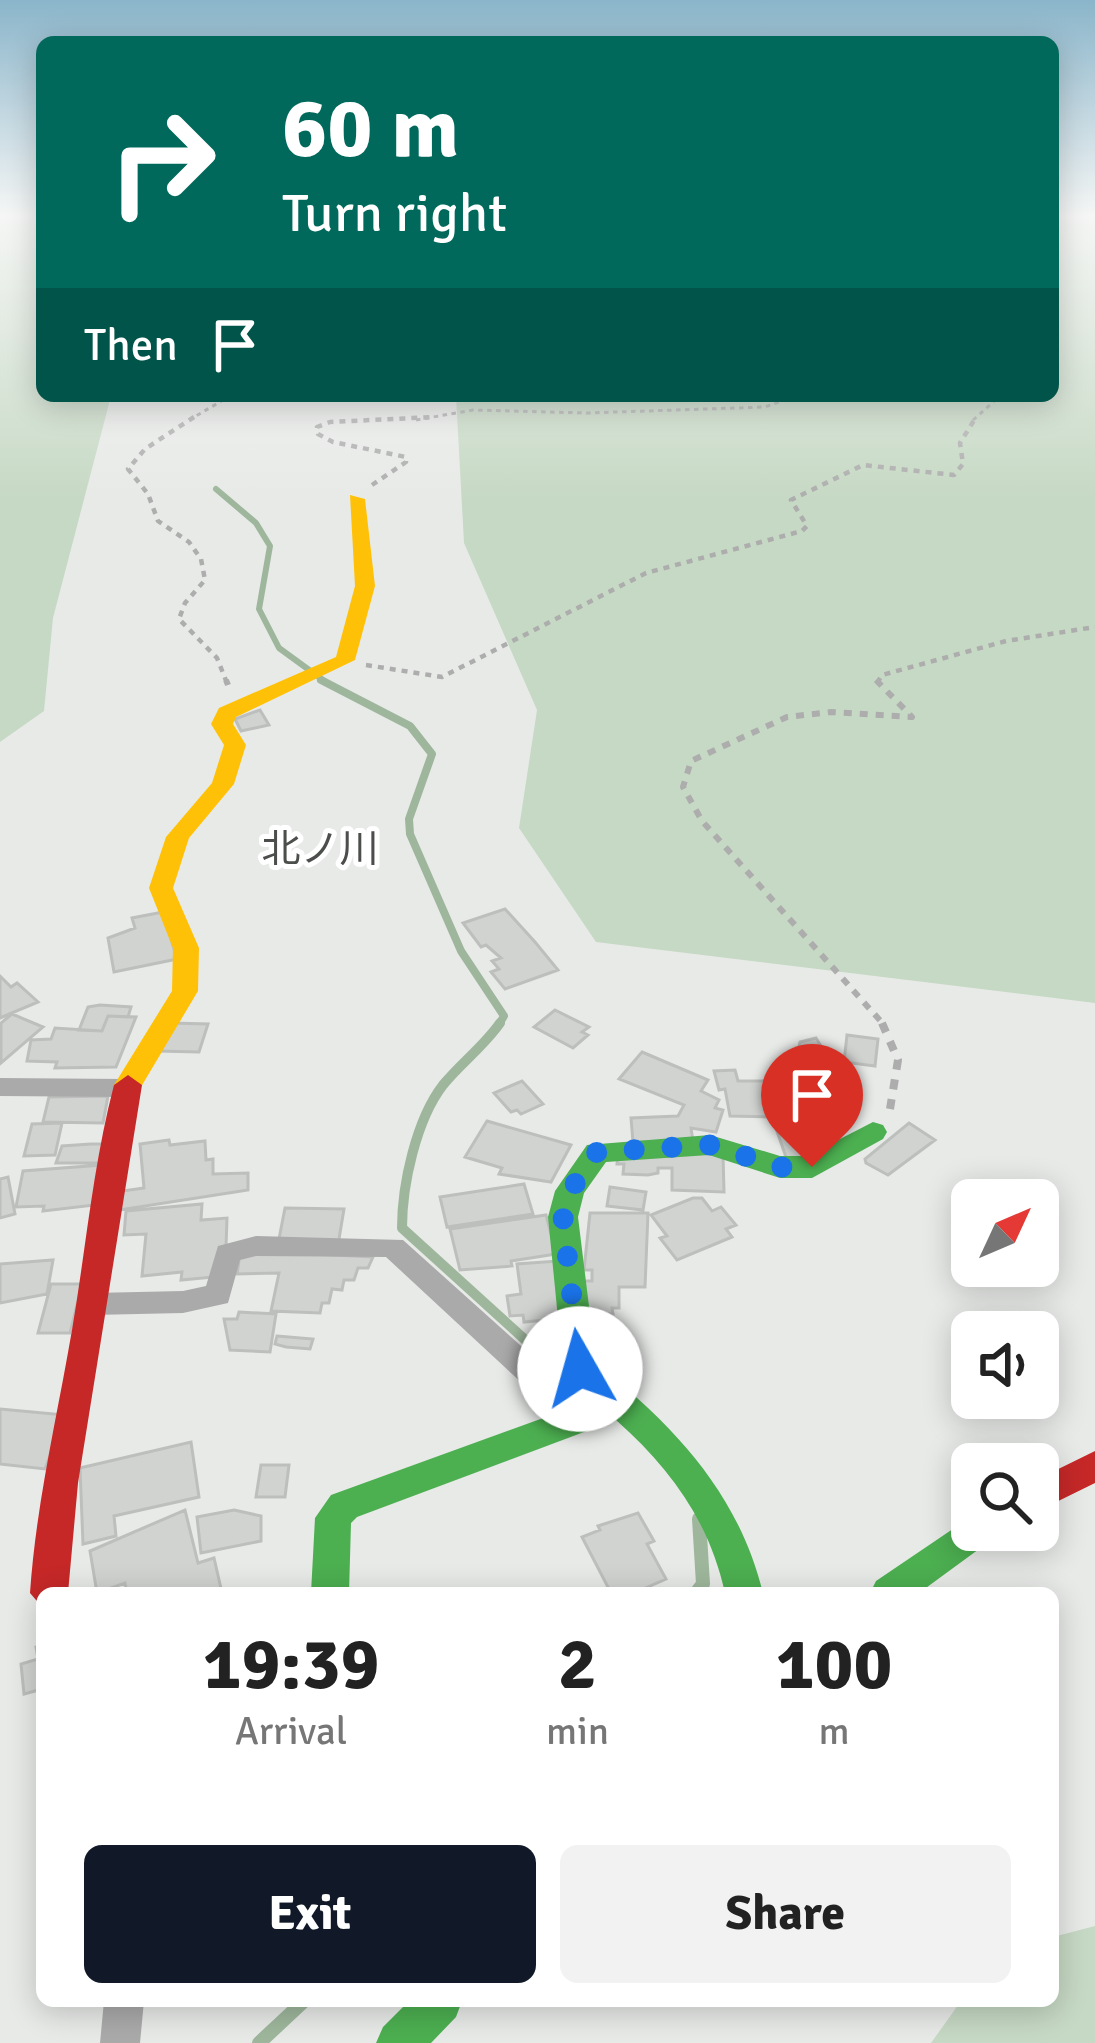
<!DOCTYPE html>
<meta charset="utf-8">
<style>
:root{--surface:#fff;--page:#f2f2f2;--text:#222;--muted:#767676;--accent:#111827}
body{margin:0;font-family:Signika,"Noto Sans JP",sans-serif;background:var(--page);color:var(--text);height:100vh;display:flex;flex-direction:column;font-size:45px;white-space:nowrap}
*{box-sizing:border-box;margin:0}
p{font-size:39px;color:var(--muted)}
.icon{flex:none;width:66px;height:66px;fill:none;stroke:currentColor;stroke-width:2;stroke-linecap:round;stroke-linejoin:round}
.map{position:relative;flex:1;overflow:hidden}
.sheet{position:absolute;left:36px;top:1587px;width:1023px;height:420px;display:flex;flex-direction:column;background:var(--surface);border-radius:18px;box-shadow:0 6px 30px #0003}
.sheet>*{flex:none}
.guide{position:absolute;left:36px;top:36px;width:1023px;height:366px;border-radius:18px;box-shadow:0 6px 30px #0003;background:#00695c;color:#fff;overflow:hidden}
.needle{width:78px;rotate:46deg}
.tools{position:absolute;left:951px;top:1179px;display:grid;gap:24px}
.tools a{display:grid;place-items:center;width:108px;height:108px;border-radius:18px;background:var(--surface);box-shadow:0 6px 30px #0003;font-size:60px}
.pin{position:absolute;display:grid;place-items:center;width:102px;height:102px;color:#fff;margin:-123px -51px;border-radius:50% 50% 50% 0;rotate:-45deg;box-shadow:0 0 12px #0007}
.pin .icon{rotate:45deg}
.me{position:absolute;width:132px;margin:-66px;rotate:353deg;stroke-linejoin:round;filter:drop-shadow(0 0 9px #0008)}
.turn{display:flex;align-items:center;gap:42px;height:252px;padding:0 48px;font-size:54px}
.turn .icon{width:156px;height:156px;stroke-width:2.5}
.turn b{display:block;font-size:84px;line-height:102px}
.then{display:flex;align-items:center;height:114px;padding:0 48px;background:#0003;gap:24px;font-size:45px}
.eta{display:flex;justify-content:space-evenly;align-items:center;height:204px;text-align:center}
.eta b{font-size:72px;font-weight:700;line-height:84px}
.button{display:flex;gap:24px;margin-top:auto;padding:24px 48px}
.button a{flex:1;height:138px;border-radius:18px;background:var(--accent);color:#fff;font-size:48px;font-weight:700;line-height:138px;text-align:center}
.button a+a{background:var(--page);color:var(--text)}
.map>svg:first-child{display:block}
.green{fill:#c6d9c4}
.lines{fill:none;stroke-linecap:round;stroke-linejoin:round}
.stream-far3{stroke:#9eb79c;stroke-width:6}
.stream-far2{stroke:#9eb79c;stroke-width:8}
.stream-far1{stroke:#9eb79c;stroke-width:10}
.stream{stroke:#9eb79c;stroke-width:14}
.building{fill:#d1d3d1;stroke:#bdbfbd;stroke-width:3}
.path-far3{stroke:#acadac;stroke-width:3;stroke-dasharray:4.5 4.5;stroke-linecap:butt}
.path-far2{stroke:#acadac;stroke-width:4.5;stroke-dasharray:6 6;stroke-linecap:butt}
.path-far1{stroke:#acadac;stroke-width:6;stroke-dasharray:8 8;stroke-linecap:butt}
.path{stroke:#acadac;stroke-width:8;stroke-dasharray:10 10;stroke-linecap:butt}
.street{fill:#aaa;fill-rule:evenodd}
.fast{fill:#4caf50;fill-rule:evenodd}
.slow{fill:#ffc107;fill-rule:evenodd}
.jam{fill:#c62828;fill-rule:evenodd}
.route{stroke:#1a73e8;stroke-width:21;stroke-dasharray:0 37.8}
.labels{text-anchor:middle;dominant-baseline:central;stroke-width:10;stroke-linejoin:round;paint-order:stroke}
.neighbourhood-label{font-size:39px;fill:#4b4e4a;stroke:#fff}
</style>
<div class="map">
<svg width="1095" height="2043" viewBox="0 0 1095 2043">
<rect width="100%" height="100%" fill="#e8eae8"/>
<path class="green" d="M0,215H42V396H111L53,618L44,711L0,742Z
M1053,215H1095V1003L596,942L519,828L537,710L464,543L456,396H1053Z
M1095,1926V2043H931L961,2001H1053V1937Z"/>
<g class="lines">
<path class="stream-far3" d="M216,489L256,523L270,546L259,609L279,648L327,683"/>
<path class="stream-far2" d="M321,680L410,726L432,754L409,819L410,834L461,951L504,1016L498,1026"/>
<path class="stream-far1" d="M500,1023C484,1046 461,1063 443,1085C416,1120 402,1185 402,1228L575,1385"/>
<path class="stream" d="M696,1593L703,1584L699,1519
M259,2043L304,2001"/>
</g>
<path class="building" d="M260,710L269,725L241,731L235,719Z
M505,909L535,942L558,970L505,989L491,972L499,969L492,961L501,958L486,945L481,947L463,923Z
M163,912L177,959L114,972L108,938L135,928L132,918Z
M0,976L11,987L17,983L38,1002L0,1018Z
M88,1007L100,1005L131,1007L128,1017L108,1016L102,1031L79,1030Z
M555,1010L589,1027L582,1032L588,1035L573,1048L534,1027Z
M12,1014L43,1027L1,1063V1023Z
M108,1016L136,1017L116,1067L55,1068L57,1062L27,1061L31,1040L51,1039L55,1028L102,1031Z
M170,1023L208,1024L199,1052L157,1051Z
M847,1035L878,1039L875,1066L844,1062Z
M816,1038L841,1079L808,1085L795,1062L800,1042Z
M642,1052L708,1080L701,1091L719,1100L715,1108L723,1110L716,1132L691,1128L693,1141L633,1142L631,1118L678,1116L684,1105L619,1079Z
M735,1070L738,1081H800L801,1093L815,1114L822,1153L787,1160L772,1117L730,1116L725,1089L719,1090L714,1071Z
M522,1081L543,1104L521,1114L517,1110L511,1112L494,1093Z
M843,1086L852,1101L829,1103L821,1090Z
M108,1096L103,1123L43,1122L49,1097Z
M487,1121L571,1145L551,1182L499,1174L502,1168L465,1157Z
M62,1123L55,1155L24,1156L32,1124Z
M909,1123L935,1140L888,1175L866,1163L865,1159Z
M169,1140L170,1145L205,1141L206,1160L213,1159V1174L248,1173V1190L113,1211L115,1192L144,1188L140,1144Z
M91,1144H109L103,1163H56L62,1146Z
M618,1149L723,1154L724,1192L672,1190V1168H658V1173L648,1175L623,1174L624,1164H617Z
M103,1165L95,1205L43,1211L44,1206L16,1207L23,1171Z
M8,1177L15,1214L0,1218V1179Z
M524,1184L533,1214L447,1227L440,1197Z
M610,1187L646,1192L643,1210L607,1206Z
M693,1198H702L712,1211L721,1207L736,1225L726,1229L732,1237L677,1260L660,1238L667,1236L651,1215Z
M202,1204L201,1220L227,1218L225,1276L181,1280L182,1272L142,1276L146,1234L124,1235L126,1211Z
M285,1208L344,1209L338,1245L278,1244Z
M590,1213H648L645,1287H619V1308H612L613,1314H583L582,1281H592V1270H584Z
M546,1215L556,1254L511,1261L512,1266L460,1270L450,1229Z
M274,1252L373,1257L368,1268H358L354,1280H344L342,1290L332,1289L329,1303H322L320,1313L271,1311L279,1273L237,1274L240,1254Z
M53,1260L47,1294L0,1303V1264Z
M558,1261L565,1318L524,1322L523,1315L510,1316L507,1296L521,1294L517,1264Z
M51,1284H82L70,1333H38Z
M239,1312L276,1314L270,1352L230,1350L224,1319H237Z
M277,1336L313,1339L310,1349L286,1347L275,1344Z
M0,1409L65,1415L45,1469L0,1464Z
M191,1442L199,1497L114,1516L116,1536L83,1544L80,1468Z
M261,1465H289L285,1497H256Z
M185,1510L198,1563L214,1558L222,1593H127L125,1583L97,1593L90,1551Z
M234,1510L261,1516V1541L201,1553L197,1517Z
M638,1513L654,1541L647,1544L666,1579L634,1593H611L582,1537L600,1530L598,1526Z
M42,1645V1689L24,1694L21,1664L38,1659L36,1647Z"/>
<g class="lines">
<path class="path-far3" d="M189,420L230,396
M416,420L473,410L587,413L765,407L796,396
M973,420L1000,396"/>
<path class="path-far2" d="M194,417L145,449L128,469L148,494L158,521L189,542L201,559L205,580L185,603L179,619L217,658L227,683
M372,485L406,462V457L333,442L318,434L317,427L330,422L434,417
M366,665L442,677L646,573L802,531L807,526L791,500L863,465L954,475L963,464L960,443L976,417
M877,683L882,675L1006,641L1095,627"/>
<path class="path-far1" d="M226,680L228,685
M876,680L912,717L831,712L787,717L691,761L683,787L702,821L885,1026"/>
<path class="path" d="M882,1023L898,1060L890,1109"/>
<path class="street" d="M0,1078L125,1079L138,1088L125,1097L0,1096Z
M256,1236L403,1240L589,1407L593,1416L589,1425L578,1429L567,1425L386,1257L256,1256L240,1260L228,1303L183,1313L93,1315L83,1312L79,1304L83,1296L93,1293L183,1291L206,1286L218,1246Z
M104,2001H144L140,2043H100Z"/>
<path class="fast" d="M873,1122L883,1125L887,1132L883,1139L812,1178H780L709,1155L606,1162L584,1193L578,1217L596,1363C674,1426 738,1492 763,1593H725C709,1521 671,1469 616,1420L357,1517L351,1523L349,1593H311L315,1518L331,1495L593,1400L563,1369L548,1217L555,1191L587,1145L710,1135L780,1156H807Z
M972,1516V1530H995L990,1541L919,1593H870L876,1581Z
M409,2001H462L456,2017L431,2043H376L383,2027Z"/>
<path class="slow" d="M350,495L365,499L375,586L355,660L236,717L233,724L246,745L234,784L189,838L173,888L199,948L198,991L138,1092H118L114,1085L172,991L173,948L149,888L166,837L212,783L224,745L211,724L219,708L336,657L355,586Z"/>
<path class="jam" d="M128,1075L142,1085L78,1483L68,1593H42V1607L30,1593C36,1504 57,1418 72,1330C86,1248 93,1165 114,1085Z
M1095,1451V1483L1038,1511V1479Z"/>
</g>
<linearGradient id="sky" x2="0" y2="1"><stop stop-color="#8ab5ca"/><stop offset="0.43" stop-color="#f5f6f5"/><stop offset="1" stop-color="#f5f6f5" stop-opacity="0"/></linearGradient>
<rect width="1095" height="501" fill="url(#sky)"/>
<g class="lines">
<path class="route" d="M580,1369L563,1217L570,1191L597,1152L710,1145L780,1167H812"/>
</g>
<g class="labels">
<g class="neighbourhood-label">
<text x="320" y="849">北ノ川</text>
</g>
</g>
</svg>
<div class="tools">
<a><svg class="needle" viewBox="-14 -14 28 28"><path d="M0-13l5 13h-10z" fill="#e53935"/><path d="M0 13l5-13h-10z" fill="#767676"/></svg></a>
<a><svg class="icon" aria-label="sound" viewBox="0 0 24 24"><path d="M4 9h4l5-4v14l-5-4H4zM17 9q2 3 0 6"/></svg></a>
<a><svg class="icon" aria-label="search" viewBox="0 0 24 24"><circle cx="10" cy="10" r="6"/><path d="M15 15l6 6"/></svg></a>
</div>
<div class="pin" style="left:812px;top:1167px;background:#d93025"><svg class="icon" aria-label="arrive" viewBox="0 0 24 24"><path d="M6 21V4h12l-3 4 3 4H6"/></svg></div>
<svg class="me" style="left:580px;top:1369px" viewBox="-20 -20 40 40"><circle r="19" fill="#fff"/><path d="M0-13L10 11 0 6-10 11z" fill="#1a73e8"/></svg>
<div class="guide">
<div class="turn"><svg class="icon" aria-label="right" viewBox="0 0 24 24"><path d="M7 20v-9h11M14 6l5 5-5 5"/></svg><div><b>60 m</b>Turn right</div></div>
<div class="then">Then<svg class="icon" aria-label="arrive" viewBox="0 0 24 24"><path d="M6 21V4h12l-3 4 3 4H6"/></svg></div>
</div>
<section class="sheet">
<div class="eta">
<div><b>19:39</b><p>Arrival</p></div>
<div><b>2</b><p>min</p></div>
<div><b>100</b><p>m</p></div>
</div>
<div class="button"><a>Exit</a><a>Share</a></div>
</section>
</div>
